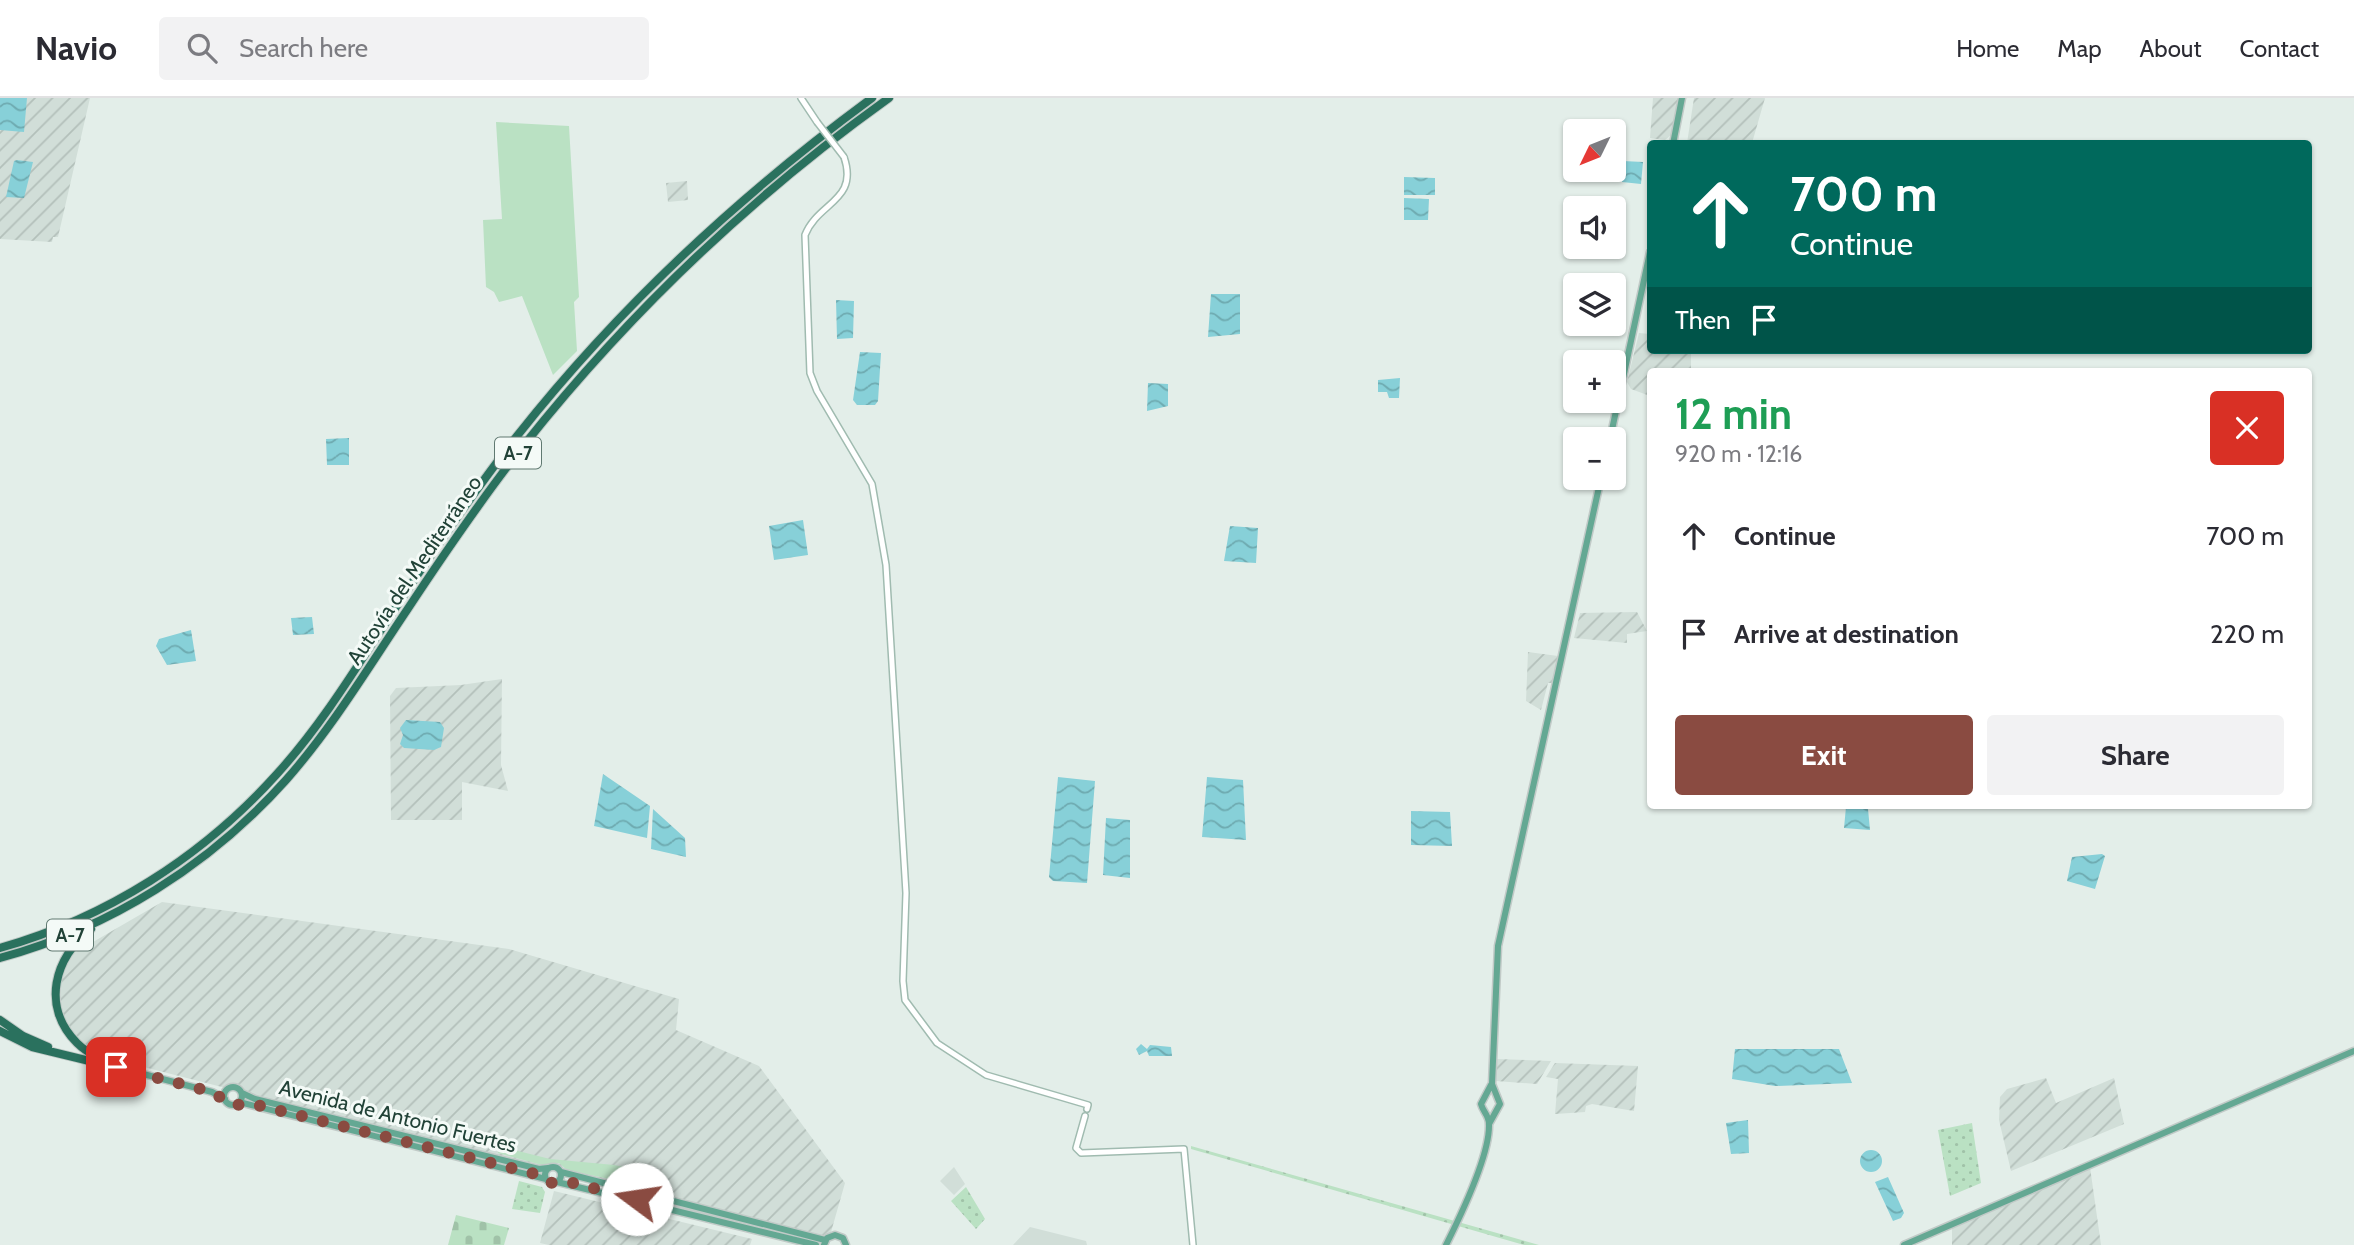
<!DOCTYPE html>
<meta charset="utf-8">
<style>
:root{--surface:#fff;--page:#f2f2f3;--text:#2b2b33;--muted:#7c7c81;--line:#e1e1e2;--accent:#8a4b41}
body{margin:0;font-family:Cabin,sans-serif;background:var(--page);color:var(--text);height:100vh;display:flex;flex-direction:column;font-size:26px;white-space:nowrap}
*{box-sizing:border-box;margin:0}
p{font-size:23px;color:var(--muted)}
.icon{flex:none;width:38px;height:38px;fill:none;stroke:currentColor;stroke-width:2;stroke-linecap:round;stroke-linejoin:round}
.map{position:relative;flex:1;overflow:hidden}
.side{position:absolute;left:1647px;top:270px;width:665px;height:441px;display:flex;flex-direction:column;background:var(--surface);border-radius:7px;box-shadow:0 2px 5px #0004}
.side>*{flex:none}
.hud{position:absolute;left:1647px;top:42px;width:665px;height:214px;border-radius:7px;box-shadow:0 2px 5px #0004;background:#00695c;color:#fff;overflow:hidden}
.needle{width:46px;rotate:227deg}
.tools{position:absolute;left:1563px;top:21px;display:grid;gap:14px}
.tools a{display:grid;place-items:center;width:63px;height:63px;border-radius:7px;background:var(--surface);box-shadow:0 2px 5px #0004;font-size:35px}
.pin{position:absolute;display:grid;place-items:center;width:60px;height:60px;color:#fff;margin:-30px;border-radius:14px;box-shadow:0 4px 10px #0006}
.me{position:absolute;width:77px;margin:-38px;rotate:284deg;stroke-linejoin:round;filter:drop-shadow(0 0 5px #0008)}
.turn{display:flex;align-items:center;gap:24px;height:147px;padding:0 28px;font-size:32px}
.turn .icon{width:91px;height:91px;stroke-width:2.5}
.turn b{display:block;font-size:49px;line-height:60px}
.then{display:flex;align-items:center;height:66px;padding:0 28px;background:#0003;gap:14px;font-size:26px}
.round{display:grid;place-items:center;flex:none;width:74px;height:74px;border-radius:7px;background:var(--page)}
.summary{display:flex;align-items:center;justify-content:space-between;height:119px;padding:0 28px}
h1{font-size:42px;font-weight:700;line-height:52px;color:#1e9e55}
.cta{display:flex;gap:14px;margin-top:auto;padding:14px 28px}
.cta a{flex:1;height:80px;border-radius:7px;background:var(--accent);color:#fff;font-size:28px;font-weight:700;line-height:80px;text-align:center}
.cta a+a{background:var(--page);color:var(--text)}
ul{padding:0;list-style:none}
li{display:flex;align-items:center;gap:21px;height:98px;padding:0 28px}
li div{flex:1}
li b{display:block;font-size:26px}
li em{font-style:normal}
header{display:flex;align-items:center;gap:42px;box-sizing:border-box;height:98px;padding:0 35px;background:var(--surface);border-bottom:2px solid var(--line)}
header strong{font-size:33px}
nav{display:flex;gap:38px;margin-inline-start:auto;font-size:24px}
.search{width:490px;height:63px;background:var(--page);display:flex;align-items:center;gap:18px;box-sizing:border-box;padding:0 24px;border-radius:7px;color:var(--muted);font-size:26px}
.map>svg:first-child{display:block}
.built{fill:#d1ded8}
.industrial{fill:url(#industrial-furrows)}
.grass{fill:#bae1c3}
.cemetery{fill:url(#cemetery-stones)}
.park{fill:url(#park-dots)}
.water{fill:url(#water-waves)}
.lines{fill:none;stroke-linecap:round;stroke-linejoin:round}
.secondary-casing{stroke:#a0bbb0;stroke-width:8}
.primary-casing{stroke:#c1cac7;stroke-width:9}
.motorway-casing{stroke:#c1cac7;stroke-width:10}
.secondary{stroke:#fff;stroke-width:5}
.primary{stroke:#64a893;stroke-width:6}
.motorway{stroke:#2a715e;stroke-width:8}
.secondary-bridge-casing{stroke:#a0bbb0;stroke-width:8;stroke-linecap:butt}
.secondary-bridge{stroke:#fff;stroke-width:5}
.route{stroke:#8a4b41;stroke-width:12;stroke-dasharray:0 21.6}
.labels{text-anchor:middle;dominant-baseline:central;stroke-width:6;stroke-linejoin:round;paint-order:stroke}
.shield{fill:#f4faf7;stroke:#607971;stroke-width:2}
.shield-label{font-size:19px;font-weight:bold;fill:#214237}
.street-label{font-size:21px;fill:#214237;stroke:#f4faf7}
</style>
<header>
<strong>Navio</strong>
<div class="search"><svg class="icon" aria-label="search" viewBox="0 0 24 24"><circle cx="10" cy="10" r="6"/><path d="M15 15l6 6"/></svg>Search here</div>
<nav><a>Home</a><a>Map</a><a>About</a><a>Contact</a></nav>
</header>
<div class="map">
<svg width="2354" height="1147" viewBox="0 0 2354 1147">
<defs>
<pattern id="industrial-furrows" width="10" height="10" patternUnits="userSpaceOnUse" patternTransform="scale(1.75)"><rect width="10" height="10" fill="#d1ded8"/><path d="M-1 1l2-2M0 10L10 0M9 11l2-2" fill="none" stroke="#b3c0ba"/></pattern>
<pattern id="cemetery-stones" width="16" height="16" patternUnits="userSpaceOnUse" patternTransform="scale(1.75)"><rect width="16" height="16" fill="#bae1c3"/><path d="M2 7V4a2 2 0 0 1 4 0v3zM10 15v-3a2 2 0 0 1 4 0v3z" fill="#a0c2a8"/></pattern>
<pattern id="park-dots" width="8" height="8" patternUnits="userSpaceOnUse" patternTransform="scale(1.75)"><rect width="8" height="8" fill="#bae1c3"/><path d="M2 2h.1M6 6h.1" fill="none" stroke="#a0c2a8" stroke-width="1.8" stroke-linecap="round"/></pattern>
<pattern id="water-waves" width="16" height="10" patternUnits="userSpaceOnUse" patternTransform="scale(1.75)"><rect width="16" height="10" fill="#87d0d8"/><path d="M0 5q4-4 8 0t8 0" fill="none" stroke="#6eaab0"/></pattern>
</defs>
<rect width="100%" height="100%" fill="#e3eee9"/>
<path class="built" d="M954,1069L965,1086L954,1097L940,1083Z
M1030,1129L1086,1143L1087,1147H1013Z"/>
<path class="industrial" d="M0,0H90L58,139H53L52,144L0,141Z
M1653,0H1679L1671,37L1665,42L1650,40Z
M1694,0H1765L1752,45H1687Z
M687,83L688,102L668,104L666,85Z
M1639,235L1650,236V252H1691V273H1650V298L1631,291L1627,284Z
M1637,514L1647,533L1627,536V545L1574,540L1580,515Z
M1528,554L1558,558L1552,585H1548L1541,612L1526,603Z
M502,581L501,667L508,693L462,684V722H391L390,598L396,590L461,587Z
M162,804L509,851L679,901L676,932L759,968L845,1085L831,1134L821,1139L565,1075L555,1067L546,1070L451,1048L101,958L74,939L61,912V884L66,869L74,855Z
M1496,961L1551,963L1537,986L1496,983Z
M1555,965L1638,968L1634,1013L1592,1006L1586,1008L1585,1014L1555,1016L1558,981L1546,979Z
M2046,980L2056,1005L2114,980L2124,1026L2011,1073L1999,1022L2000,999L2007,991Z
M2090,1069L2101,1147H1952V1128Z
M554,1093L752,1141L750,1147H549L540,1145Z"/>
<path class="grass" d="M496,24L569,28L579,199L574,204L577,253L553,277L522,198L499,204L494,194L486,189L483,122L502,121Z
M498,1048L550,1061L614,1067L664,1077L660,1087L652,1090L567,1072L559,1065L542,1067L498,1055Z"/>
<path class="cemetery" d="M456,1117L509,1130L504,1147H448Z"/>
<path class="park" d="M1972,1025L1981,1085L1950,1098L1938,1032Z
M1191,1048L1539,1147H1524L1191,1051Z
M519,1083L542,1089L545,1094L540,1115L512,1111Z
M966,1089L985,1121L976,1131L951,1103Z"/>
<path class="water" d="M0,0H27L24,34L0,32Z
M17,62L33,64L24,100L6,99L14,63Z
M1623,63L1643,64L1641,86L1622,84Z
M1404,79L1435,80V97H1404Z
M1404,100L1429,101L1428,122H1404Z
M1211,196H1240V236L1208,239Z
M836,202L854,203L853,240L837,241Z
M860,254L881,255L878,303L875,307H857L853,302Z
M1400,280L1399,300H1389L1387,294H1378V282Z
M1148,285L1168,286V308L1147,313Z
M349,340V367H327L326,341Z
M803,422L808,457L774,462L769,428Z
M1230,428L1258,430L1256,465L1224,463Z
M312,519L314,536L293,537L291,520Z
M191,532L196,563L167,567L156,548L159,541Z
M406,622L440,624L444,630L441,649L434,652L404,650L400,646L403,637L400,630Z
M603,676L650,708L647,740L594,728Z
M1058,679L1095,683L1087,785L1053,783L1049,779Z
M1207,679L1243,682L1246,742L1202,739Z
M1846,709L1868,711L1870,732L1844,730Z
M653,711L685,740L686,759L651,751Z
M1411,713L1450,714L1452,748L1411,747Z
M1106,720L1130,722V780L1103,777Z
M2102,756L2105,758L2095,791L2067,783L2072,759Z
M1141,946L1147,951L1150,947L1171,949L1172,958H1149L1147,953L1139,957L1136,951Z
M1735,951H1839L1852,985L1775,988L1732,981Z
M1748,1022L1749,1055L1731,1056L1726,1025Z
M1860 1063a11 11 0 1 1 22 0a11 11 0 1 1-22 0Z
M1888,1079L1904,1115L1901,1120L1893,1123L1875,1084Z"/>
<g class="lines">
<defs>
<path id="secondary" d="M801,0L817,24
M844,59C859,103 818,104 805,137L810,275L817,293L872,386L886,467L906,795L903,883L905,902L937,945L986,977L1088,1007L1087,1011
M1085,1018L1076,1050L1081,1055L1184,1051L1193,1147"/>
<path id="primary" d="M1673,46L1682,0
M1610,341L1650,154
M128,972L212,994L225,1001
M224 998a9 9 0 1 1 18 0a9 9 0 1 1-18 0Z
M242,995L255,1001L539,1071L548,1070
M239,1004L546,1081
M1489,1026L1500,1006L1492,986L1498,848L1601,380
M545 1077a8 8 0 1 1 16 0a8 8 0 1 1-16 0Z
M561,1074L825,1142
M557,1084L816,1147
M824,1147L827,1140L835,1137L843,1140L846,1147
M1446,1147C1460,1119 1490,1056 1489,1026C1489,1017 1483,1014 1481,1006L1491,987
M1904,1147L2354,953"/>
<path id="motorway" d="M91,831C54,859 41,909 77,945C91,959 111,965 130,973
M0,850C106,820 202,759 276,677C319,630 353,575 388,521C429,459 471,397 517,338C619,209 740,97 872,0
M0,860C110,830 210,767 286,682C332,630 368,570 407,512C444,456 482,400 524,347C629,215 752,98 889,0
M0,922L23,938L48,949
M0,933L32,949L106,967"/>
</defs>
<use href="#secondary" class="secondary-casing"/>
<use href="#primary" class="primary-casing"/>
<use href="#motorway" class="motorway-casing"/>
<use href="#secondary" class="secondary"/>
<use href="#primary" class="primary"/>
<use href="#motorway" class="motorway"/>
<defs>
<path id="secondary-bridge" d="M817,24L844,59"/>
</defs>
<use href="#secondary-bridge" class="secondary-bridge-casing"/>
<use href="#secondary-bridge" class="secondary-bridge"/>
</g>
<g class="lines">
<path class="route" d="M116,969L212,994L232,1007L253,1006L536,1076L552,1085L569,1084L637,1101"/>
</g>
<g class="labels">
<g class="shield">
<rect x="495" y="339.5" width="46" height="31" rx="5"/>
<rect x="47" y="821.5" width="46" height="31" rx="5"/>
</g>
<g class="shield-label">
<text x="518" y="355">A-7</text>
<text x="70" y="837">A-7</text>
</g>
<g class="street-label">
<text transform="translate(414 472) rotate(-56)">Autovía del Mediterráneo</text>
<text transform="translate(398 1018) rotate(14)">Avenida de Antonio Fuertes</text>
</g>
</g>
</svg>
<div class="tools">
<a><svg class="needle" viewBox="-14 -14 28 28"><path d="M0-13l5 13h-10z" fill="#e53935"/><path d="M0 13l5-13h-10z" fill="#7c7c81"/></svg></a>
<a><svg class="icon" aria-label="sound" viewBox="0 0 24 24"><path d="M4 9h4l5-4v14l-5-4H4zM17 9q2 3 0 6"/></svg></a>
<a><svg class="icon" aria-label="layers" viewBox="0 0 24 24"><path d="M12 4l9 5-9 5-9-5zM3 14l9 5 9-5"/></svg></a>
<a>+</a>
<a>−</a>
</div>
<div class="pin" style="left:116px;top:969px;background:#d93025"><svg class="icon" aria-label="arrive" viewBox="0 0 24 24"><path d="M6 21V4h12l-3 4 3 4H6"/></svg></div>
<svg class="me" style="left:637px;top:1101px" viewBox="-20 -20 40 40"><circle r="19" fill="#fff"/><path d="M0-13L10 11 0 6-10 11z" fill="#8a4b41"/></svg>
<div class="hud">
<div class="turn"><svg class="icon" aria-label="ahead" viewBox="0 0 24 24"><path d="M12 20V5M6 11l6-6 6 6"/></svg><div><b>700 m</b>Continue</div></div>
<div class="then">Then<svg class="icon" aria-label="arrive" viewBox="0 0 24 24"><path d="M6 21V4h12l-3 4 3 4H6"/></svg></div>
</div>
<section class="side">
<div class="summary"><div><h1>12 min</h1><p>920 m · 12:16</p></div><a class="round" style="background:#d93025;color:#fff"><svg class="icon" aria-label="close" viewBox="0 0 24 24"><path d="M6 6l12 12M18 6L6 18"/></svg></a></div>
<ul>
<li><svg class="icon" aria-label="ahead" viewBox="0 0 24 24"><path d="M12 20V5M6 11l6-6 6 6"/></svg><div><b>Continue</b></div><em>700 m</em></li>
<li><svg class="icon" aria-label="arrive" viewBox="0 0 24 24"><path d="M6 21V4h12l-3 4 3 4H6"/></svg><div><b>Arrive at destination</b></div><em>220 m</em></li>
</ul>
<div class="cta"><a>Exit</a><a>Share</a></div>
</section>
</div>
